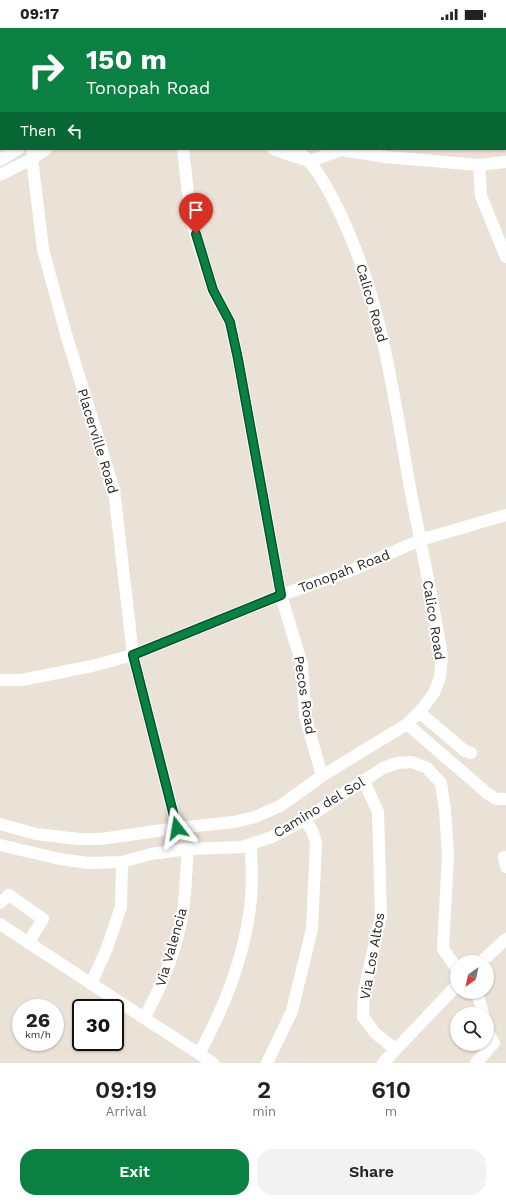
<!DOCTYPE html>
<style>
:root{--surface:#fff;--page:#f2f2f2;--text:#222;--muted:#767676;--accent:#0b8043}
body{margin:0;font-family:"Work Sans",sans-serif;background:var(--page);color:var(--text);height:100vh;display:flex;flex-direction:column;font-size:15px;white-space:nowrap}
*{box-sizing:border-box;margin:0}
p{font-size:13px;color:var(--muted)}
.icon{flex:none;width:22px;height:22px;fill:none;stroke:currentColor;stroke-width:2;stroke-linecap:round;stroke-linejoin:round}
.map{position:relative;height:1035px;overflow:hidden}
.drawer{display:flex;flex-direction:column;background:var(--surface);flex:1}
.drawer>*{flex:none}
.hud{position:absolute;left:0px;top:0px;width:506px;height:122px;box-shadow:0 1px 3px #0004;background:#0b8043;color:#fff;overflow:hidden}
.needle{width:26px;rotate:213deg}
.fabs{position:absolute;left:450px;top:927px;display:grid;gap:8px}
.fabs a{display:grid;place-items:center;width:44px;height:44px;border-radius:50%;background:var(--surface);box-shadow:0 1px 3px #0004;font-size:20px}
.speed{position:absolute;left:12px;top:971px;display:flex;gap:8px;font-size:20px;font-weight:700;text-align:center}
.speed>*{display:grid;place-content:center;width:52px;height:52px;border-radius:50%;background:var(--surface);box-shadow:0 1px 3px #0004;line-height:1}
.speed small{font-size:10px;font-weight:400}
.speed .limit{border:2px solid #111;border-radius:6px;background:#fff;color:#111}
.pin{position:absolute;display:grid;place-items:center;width:34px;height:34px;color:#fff;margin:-41px -17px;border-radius:50% 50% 50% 0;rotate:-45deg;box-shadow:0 0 4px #0007}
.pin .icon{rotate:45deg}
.me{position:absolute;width:44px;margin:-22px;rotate:346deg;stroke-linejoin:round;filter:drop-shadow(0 0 3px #0008)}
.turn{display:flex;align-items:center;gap:14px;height:84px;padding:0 20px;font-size:18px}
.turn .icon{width:52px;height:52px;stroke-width:2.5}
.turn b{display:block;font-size:28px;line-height:34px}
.then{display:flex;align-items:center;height:38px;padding:0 20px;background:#0003;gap:8px;font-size:15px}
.eta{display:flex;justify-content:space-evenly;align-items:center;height:68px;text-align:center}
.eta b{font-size:24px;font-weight:600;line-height:28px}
.action{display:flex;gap:8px;margin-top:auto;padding:8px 20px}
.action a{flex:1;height:46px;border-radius:16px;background:var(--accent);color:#fff;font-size:16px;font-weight:600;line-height:46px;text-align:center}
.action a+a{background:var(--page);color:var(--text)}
.status{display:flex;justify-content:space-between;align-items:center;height:28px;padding:0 20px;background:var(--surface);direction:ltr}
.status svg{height:11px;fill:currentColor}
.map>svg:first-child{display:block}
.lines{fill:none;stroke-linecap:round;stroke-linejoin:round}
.stream{stroke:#63d0f4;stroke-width:2.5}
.minor{stroke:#fff;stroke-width:12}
.route-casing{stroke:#07532c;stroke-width:10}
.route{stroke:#0b8043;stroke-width:7}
.labels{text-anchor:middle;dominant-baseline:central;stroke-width:4;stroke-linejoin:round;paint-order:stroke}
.street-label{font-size:14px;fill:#272727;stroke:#fff}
</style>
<div class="status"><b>09:17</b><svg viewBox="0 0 49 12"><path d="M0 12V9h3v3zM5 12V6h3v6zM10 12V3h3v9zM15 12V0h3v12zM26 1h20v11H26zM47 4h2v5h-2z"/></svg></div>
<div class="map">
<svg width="506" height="1035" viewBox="0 0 506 1035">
<rect width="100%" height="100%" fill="#ebe2d7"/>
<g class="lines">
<path class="stream" d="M258,0L259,1
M505,110H506"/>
<path class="minor" d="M28,0V1
M33,121L32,131L43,221L66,306L114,462L133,627L177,800
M183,121L191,192L213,262L230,294L238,331L281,567L302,637L305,688L322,748
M273,121L286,126L310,133L341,122L386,129L479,137L506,134
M0,132L18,121
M479,137L481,168L506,229
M0,147L32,131L46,121
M0,652H22L92,638L133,627L281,567L350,543L420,512L506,487
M419,684L465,723L471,725
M407,696L487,765L496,771H506
M364,753L378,784L381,888L364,963L363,989L375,1005L395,1021
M0,796L36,806L79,811H101L177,800L234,794L255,789L280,778L322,748L407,696L422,681L434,665L440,649L442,629C433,573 421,516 410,460C393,363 381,266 336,177C324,154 316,138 296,121
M0,817L60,831L88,835L122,834L151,826L188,821L242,819L272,809L304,792L383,740L397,735L412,734L427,740L441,755L445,782L448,827L443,921L457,941
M504,829L506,839
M0,875L9,867L43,891L28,915
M0,896L213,1035
M481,934L506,911
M91,956L107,920L121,879L122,834
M475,964L479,971L483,986
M144,990C162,958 177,920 183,883C186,863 186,842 188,821
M487,1003L494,1015
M199,1026C225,978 246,925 251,871C253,853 251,834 251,816
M267,1035L292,983L312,901L316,815L312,802L304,792
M383,1035L457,957
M476,1035L494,1015"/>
</g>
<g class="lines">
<defs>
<path id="route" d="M177,800L133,627L281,567L238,331L230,294L213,262L196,206"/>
</defs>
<use href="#route" class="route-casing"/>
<use href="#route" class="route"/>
</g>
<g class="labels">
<g class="street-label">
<text transform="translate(372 275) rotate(74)">Calico Road</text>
<text transform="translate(98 413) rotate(73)">Placerville Road</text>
<text transform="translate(344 543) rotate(-21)">Tonopah Road</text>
<text transform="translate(434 592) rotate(81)">Calico Road</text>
<text transform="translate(305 667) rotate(81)">Pecos Road</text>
<text transform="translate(319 779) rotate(-31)">Camino del Sol</text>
<text transform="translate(171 919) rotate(-74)">Via Valencia</text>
<text transform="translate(372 928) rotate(-80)">Via Los Altos</text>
</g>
</g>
</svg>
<div class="fabs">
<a><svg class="needle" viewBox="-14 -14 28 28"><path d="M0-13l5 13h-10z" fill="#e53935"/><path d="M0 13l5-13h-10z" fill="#767676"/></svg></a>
<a><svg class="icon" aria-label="search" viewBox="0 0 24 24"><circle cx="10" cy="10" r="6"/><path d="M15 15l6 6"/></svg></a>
</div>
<div class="speed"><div>26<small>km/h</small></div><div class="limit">30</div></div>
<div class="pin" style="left:196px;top:206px;background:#d93025"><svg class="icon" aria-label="arrive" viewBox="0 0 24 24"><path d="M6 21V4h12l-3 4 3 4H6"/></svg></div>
<svg class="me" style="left:177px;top:800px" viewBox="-20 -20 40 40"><path d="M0-17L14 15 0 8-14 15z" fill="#0b8043" stroke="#fff" stroke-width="4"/></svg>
<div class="hud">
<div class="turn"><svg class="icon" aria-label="right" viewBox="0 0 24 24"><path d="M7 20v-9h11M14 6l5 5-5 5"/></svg><div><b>150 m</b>Tonopah Road</div></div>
<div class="then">Then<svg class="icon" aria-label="left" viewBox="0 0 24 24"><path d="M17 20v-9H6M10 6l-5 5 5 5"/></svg></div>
</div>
</div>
<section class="drawer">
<div class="eta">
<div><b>09:19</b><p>Arrival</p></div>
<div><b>2</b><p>min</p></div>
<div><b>610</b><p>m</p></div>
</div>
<div class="action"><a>Exit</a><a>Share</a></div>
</section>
